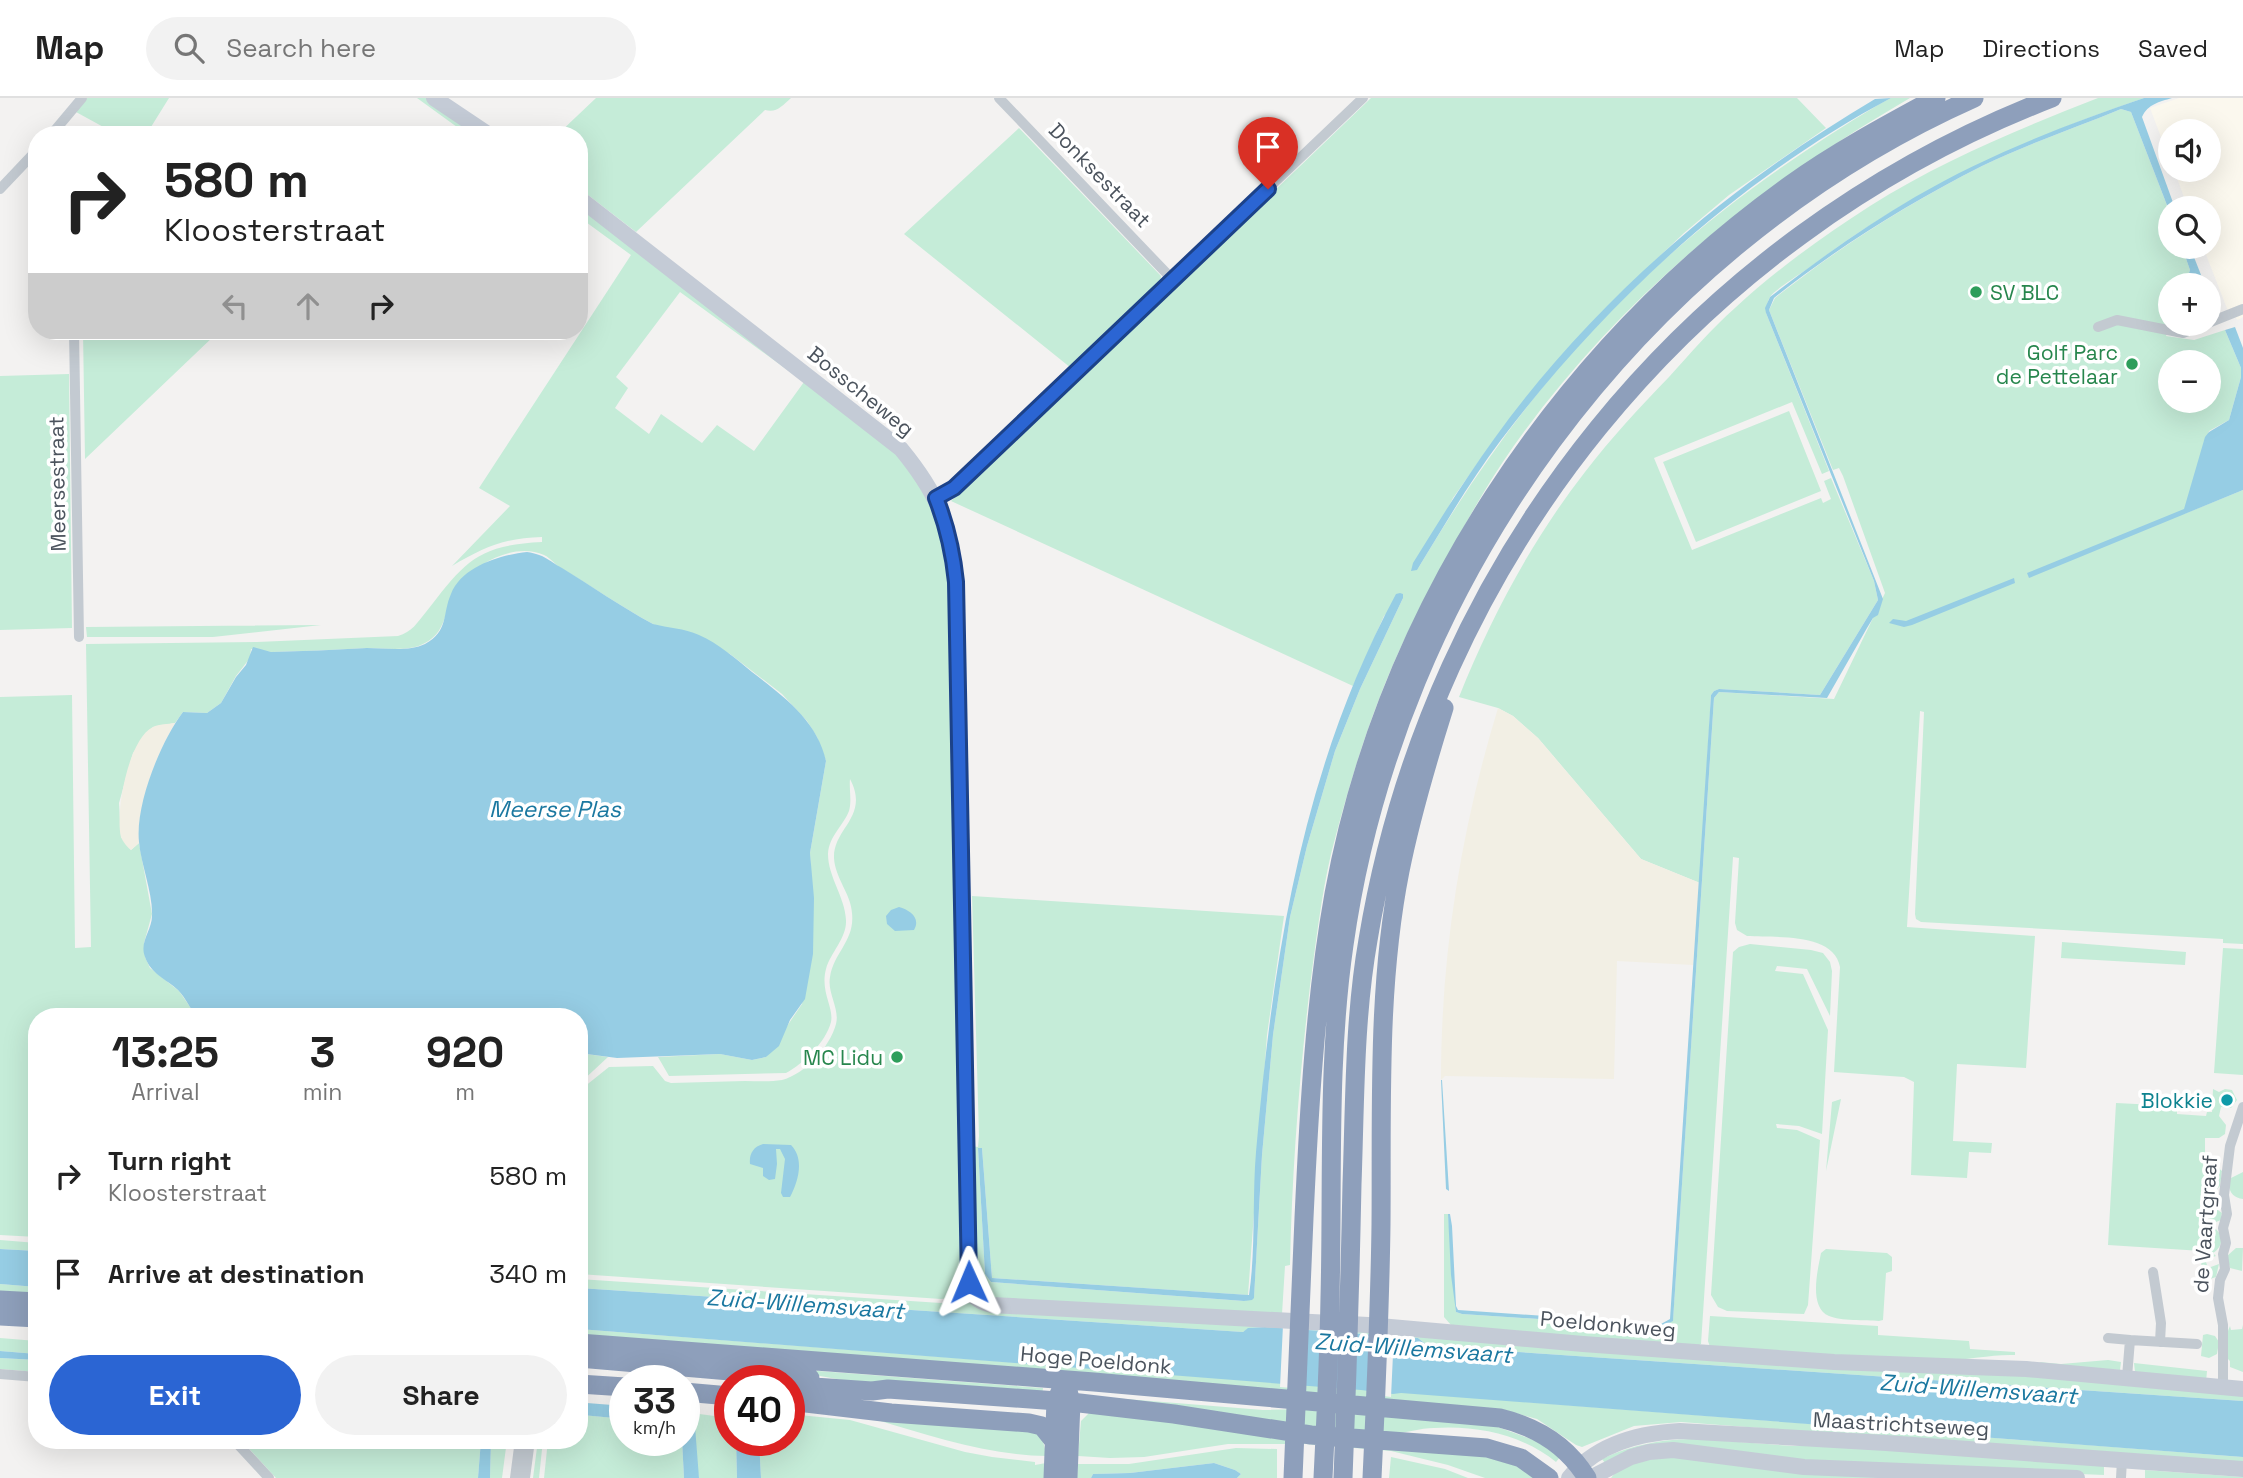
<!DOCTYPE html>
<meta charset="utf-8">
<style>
:root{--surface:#fff;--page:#f2f2f2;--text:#222;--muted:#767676;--line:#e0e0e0;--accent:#2b65d3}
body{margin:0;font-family:"Space Grotesk",sans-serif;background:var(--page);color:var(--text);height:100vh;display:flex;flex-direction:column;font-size:26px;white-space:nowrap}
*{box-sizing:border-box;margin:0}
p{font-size:23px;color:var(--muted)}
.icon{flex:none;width:38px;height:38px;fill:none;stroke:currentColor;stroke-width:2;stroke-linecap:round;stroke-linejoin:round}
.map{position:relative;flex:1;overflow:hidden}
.details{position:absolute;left:28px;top:910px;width:560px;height:441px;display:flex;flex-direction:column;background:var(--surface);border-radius:28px;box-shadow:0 7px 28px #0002}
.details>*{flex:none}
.top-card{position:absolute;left:28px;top:28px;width:560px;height:214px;border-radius:28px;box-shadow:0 7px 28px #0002;background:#fff;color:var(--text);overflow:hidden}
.tools{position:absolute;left:2158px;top:21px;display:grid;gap:14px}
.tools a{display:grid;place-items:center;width:63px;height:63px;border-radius:50%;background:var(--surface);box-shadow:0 7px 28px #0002;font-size:35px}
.speed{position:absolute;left:609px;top:1267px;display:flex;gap:14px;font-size:35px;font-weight:700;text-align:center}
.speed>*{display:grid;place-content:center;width:91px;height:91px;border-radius:50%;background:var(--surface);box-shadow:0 7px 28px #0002;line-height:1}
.speed small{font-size:18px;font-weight:400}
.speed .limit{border:10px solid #d22;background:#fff;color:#111}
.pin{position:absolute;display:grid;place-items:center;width:60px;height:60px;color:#fff;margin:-72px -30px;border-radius:50% 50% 50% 0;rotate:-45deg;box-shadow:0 0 7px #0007}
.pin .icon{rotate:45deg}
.me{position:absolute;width:77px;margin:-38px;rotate:359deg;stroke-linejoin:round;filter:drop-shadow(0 0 5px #0008)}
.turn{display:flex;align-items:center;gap:24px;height:147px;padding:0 21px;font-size:32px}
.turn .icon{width:91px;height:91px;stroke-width:2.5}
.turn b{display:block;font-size:49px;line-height:60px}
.lanes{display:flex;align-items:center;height:66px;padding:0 21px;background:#0003;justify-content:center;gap:35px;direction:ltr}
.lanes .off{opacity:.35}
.eta{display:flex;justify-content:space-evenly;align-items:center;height:119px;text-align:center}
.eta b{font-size:42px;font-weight:700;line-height:49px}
.primary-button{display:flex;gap:14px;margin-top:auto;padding:14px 21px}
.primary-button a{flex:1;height:80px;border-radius:42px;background:var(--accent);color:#fff;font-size:28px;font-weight:700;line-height:80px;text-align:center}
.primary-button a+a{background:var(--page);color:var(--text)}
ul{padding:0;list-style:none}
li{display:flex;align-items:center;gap:21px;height:98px;padding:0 21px}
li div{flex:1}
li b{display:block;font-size:26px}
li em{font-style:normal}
header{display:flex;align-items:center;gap:42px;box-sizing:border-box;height:98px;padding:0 35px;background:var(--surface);border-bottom:2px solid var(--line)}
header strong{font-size:33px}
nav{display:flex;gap:38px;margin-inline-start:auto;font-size:24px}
.search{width:490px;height:63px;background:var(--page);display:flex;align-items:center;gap:18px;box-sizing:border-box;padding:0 24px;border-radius:38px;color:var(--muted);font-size:26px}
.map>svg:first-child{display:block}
.commercial{fill:#fbf8ee}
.green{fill:#c5ecd8;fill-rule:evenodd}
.sand{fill:#f2efe4}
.water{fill:#96cde4}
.pier{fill:#f3f2f1}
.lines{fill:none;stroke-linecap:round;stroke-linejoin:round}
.street{stroke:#c3cad1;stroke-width:10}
.secondary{stroke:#c4cbd6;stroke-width:16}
.highway{stroke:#8e9fbb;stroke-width:19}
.route-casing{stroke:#1c4289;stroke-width:18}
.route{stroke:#2b65d3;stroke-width:12}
.leisure-dot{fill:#2e9e5b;stroke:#fff;stroke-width:2.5}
.culture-dot{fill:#0f9aa8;stroke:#fff;stroke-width:2.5}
.labels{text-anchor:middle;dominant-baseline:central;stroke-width:7;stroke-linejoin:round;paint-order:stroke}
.street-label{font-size:21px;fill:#4b535d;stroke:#fff}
.leisure-label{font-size:21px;fill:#27864d;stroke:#fff;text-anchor:end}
.culture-label{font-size:21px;fill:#0d838f;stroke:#fff;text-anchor:end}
.water-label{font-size:23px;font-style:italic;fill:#1b78a0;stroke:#fff}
</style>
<header>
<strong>Map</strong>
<div class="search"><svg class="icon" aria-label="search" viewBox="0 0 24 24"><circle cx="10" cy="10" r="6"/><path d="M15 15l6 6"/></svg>Search here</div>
<nav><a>Map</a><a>Directions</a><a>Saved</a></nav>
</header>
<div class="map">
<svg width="2243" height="1380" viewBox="0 0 2243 1380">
<rect width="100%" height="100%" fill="#f3f2f1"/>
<path class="commercial" d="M2179,0H2243V219L2238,222L2228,213L2203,149H2208V110H2188L2174,72H2208V33H2170V63L2150,10Z"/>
<path class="green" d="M87,0H169L146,37H118L76,14Z
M417,0H427L482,37H468Z
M596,0H791C782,8 777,15 765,12L636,134L579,90V37H557Z
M1371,0H1797L1826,30L1729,97L1684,135L1641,176L1546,276L1496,339L1453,400L1417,472C1471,382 1530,296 1603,221C1684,136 1778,67 1878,7L1891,0H1910C1752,92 1619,200 1513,349C1478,399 1450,453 1424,508C1419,518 1411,527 1406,538C1373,607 1350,682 1331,756C1321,799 1316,844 1310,888C1299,981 1292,1074 1290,1167L1285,1168L1282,1216L994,1203L976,1195L970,1048L978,1049L979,1038L972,798L1284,818L1267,937L1248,1197L992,1180L982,1050H978L985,1176L991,1184L1244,1203L1254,1199L1262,1057L1273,937L1290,819L1307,748L1335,653L1360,591L1403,500L1384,518L1353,588L951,403Z
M2098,0H2144C2027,40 1916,90 1817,164C1807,172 1775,191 1770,199C1767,203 1767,211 1766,215L1829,373L1822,376L1792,304L1654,360L1692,452L1821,400L1823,405L1831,401L1824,383L1831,380L1874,483L1878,502L1820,597L1719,591L1714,593L1711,597L1700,785L1641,761L1538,640L1513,618L1498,610L1459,599C1491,519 1532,442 1585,374C1611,340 1640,309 1669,279C1690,256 1711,231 1735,210C1776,172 1823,138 1870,108C1941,63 2019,31 2098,0Z
M2121,11L2131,14L2170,115V149H2182L2190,172L2185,187H2170V226H2191L2182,230L2170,228L2166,238L2194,242L2225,232L2241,270V279L2229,322L2209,333L2184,416L2243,392V846L2223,845V841L1921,824L1916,821L1915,816L1924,614L1920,613L1907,829L2035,838L2026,970L1957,966L1953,1043L1992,1045L1991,1055L1969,1054L1967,1080L1911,1077L1914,984L1904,979L1834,974L1840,869C1834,834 1774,840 1747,838L1737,832L1735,825L1739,760L1733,759L1701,1246L1695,1249L1451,1227L1444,1219V1116H1448L1456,1214L1462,1216L1661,1229L1673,1222L1714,600L1719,594L1834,601L1885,495L1843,378L1839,370L1833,372L1769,212L1775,200C1839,149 1909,105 1982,68C2027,46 2075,30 2121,11ZM2170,264H2208V303H2170Z
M1019,30L1161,178L1160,187L1071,270L904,136Z
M579,104L892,351C900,361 909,370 917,380C949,428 949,489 952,544L966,1196L964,1198L941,1201L579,1176V993L609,969L653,968L665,983L671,985C696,984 720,984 745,983C757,983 771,984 782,982C805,976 830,949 836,926C840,911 827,895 830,879C834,854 855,843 852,815C851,796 835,780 834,760C833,730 870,719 850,681C849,691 852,703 849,713C843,728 829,738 828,756C828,779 845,799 846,822C847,840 831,854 826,871C820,894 834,909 831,924C826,944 803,966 786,975L669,978L658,959L720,956L752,962L766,959L802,906L813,814L810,755L826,663L817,639L807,623L782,596L730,556L672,530L665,531L653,526C621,509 592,488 561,470C555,467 551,460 544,457C515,444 477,465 459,487C443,506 450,532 425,545C410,554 385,550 367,550C335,552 303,553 271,554L251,551L250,560L236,578L221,605L207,615L183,614L175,625L153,629L133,655L119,705L121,739L131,752L139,745L152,816L144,845L145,859L150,870L179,893L197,919H37V1139L0,1137V599L72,597L75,850L91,849L86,546L257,544L398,538C412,534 417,525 426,514C464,465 476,447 542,444V439C505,440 484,449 452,468L510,408L479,390L631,157L579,119ZM680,194L804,284L754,353L717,327L702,345L661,316L649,336L615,310L628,290L616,279Z
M83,233H208L215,237L85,361Z
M69,276L72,530L0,532V278Z
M1789,313L1821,393L1696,444L1663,364Z
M321,527L213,539H87L86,529Z
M2062,844L2186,854L2185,867L2061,860Z
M1750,846L1811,852L1823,855L1830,864L1832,873L1830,918L1807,871L1777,868L1775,873L1803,876L1828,932L1822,1036L1799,1028L1776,1026L1777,1030L1797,1032L1820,1042L1808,1207L1804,1216L1727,1213L1718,1209L1711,1197L1733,854L1739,849Z
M2223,850L2243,851V977L2214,975Z
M579,955L608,959L579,986Z
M2213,991L2219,994L2225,991L2232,992L2237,1002L2231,1010L2221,1009L2219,1018L2226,1027L2225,1036L2219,1040H2205V1068L2215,1067L2222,1073L2220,1088L2217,1091L2201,1093L2199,1132L2213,1129C2224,1136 2224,1148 2213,1155L2216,1158L2210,1160L2208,1157L2204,1158L2208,1170L2219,1166L2216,1179L2207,1182V1174L2201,1173L2202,1153L2108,1147L2116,1005L2177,1008V1016L2206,1018L2207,1014H2212Z
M1841,1001L1826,1073L1832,1004Z
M2243,1074V1101C2232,1100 2226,1091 2231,1080Z
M2211,1097L2217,1100L2218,1105L2215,1110L2222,1115L2221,1122L2216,1124L2209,1120L2214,1110L2204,1103Z
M0,1142L37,1145V1153L0,1151Z
M2236,1150H2243L2242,1173L2230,1170L2227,1158Z
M1826,1151L1887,1155L1892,1159V1173L1886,1175L1883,1222L1879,1223C1866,1222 1840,1223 1829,1218C1808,1209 1818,1171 1821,1155Z
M579,1181L941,1205L966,1204L985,1209L1993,1272L2243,1295V1303L1428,1248L1418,1240L1265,1229L1249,1230L1243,1234L579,1190Z
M0,1186L37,1189V1197L0,1194Z
M1710,1218L1878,1228V1237L1969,1243L1970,1251L2015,1254V1257C1990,1256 1966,1263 1941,1262C1863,1261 1786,1254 1710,1249L1708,1243Z
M2243,1227V1274L2230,1269V1263L2227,1260C2227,1250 2225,1237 2230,1228L2231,1232L2242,1231Z
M579,1231L2243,1359V1366L1681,1324L1634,1328L1582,1349L1576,1347L1537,1321L1501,1311L579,1237Z
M2207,1236L2215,1238L2219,1244L2217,1256L2209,1260L2201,1258L2203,1237Z
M0,1240L37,1243V1256L0,1253Z
M579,1255L1043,1290L1042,1298L842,1282L804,1275Z
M0,1260L37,1262V1274L0,1271Z
M2108,1262L2121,1264L2120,1272L2044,1267L2039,1264L2061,1266Z
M2134,1265L2207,1273L2206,1284L2135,1274Z
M1101,1299L1263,1312L1309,1311L1495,1328L1536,1343L1560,1359L1556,1364C1523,1337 1477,1327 1434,1330C1420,1330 1406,1335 1391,1336C1382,1337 1373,1336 1364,1335Z
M579,1304L587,1305L583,1317L625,1321V1342H682L684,1380H544L548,1342H579Z
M684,1314L730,1320V1342H736L737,1380H699Z
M1090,1314L1447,1352L1512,1363L1539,1380H1485L1448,1367L1391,1353L1305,1346H1228L1144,1359L1110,1360L1078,1358L1081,1323Z
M789,1316L850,1322L965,1354L992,1359L1035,1364V1367L1046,1365L1044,1380H761L759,1342H789Z
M874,1321L1033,1333L1042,1340L1047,1358C987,1357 931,1338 874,1321Z
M1698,1341L1793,1348H1830L2104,1368V1377L1840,1366L1711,1352L1605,1365L1602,1361C1634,1346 1663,1341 1698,1341Z
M241,1342H481L478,1380H276Z
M491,1342H507L502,1380H490Z
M538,1342H543L539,1380H533Z
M1236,1350L1277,1351V1380H1237L1241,1376L1235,1372L1214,1365L1130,1375L1093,1376L1091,1380H1077L1078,1366H1129Z
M1391,1359L1445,1371L1468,1380H1389Z
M1671,1359L1937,1380H1611C1623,1363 1652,1361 1671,1359Z
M2145,1372L2243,1379V1380H2145Z"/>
<path class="sand" d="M1498,610L1513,618L1538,640L1641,761L1700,785L1693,867L1617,863L1614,981L1445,978L1441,982C1441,855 1461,731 1498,610Z
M175,625C154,661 139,703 139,745L131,752C127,749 123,744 121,739C115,715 128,641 153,629C159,626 168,626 175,625Z"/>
<path class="water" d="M1891,0C1737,82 1606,204 1501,342C1470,383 1444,428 1417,472L1411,473L1413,465C1439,423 1465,381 1494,341C1595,201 1728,88 1875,1Z
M2144,0H2172C2159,4 2148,6 2142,19L2175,110H2170V115L2131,14L2121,11C2075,30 2027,46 1982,68C1909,105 1838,149 1774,200L1769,212L1883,501L1878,517L1873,520L1867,530L1827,600L1719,594L1714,600L1673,1223L1661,1229L1462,1216L1456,1214L1451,1177L1448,1116H1450L1452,1128L1456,1208L1458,1212L1661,1226L1670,1221L1711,597L1714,593L1719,591L1820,597L1878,502L1874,483L1766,215L1765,210L1770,199C1816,163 1864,129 1915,99C1987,57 2065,27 2144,0Z
M2182,149H2190L2205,187H2185L2190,172Z
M2235,229L2243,250V392L2029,480L2027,475L2184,411L2205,339L2209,334L2229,322L2241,279V270L2225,232Z
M527,454C546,457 547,462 562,470C592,488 621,509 653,526C668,530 684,530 699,537C719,546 735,560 752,574C783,598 817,622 826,663L810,755L814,800L813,856L805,901L790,922L779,948L766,959L752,962L720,956L617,960L579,955V919H197C190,911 186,900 178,892C166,881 151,876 145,859C139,844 152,832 152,818C153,795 141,767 139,744C135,706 161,643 183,614L207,615L221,605L236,579L246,567L253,549L271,554C303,553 335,552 367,550C385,550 409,554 425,546C449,533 442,516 451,496C462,468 501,457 527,454Z
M2014,480L2015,485L1912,527L1904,529L1889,525L1893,521L1906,523Z
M1400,495L1403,496V500L1360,591L1335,653L1307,748L1290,819L1273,937L1262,1057L1254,1200L1252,1202L1244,1203L991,1184L985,1176L978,1050H982L992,1180L1249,1197C1256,1150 1252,1101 1256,1054C1273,859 1302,671 1396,496Z
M899,809C910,812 921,820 914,832L895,833L887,826L886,818L891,812Z
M1441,982H1442L1449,1093L1446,1091Z
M763,1046L791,1047C805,1061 798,1084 790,1099H783L781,1095L785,1061L780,1051H776L777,1066L775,1081L769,1082L763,1078V1070L750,1066C749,1056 753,1049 763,1046Z
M0,1151L37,1153V1189L0,1186Z
M579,1190L1243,1234L1248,1230L1265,1229L1418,1240L1428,1248L2243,1303V1359L1401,1295L1393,1296L1361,1292L579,1231Z
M0,1253L37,1256V1262L0,1260Z
M587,1305L625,1308V1321L582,1317Z
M684,1316L692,1322L695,1328L699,1380H684L682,1342H684Z
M481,1342H491L490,1380H478Z
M736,1342H759L761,1380H737Z
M1214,1365L1235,1372L1241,1376L1237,1380H1091L1093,1376L1130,1375Z"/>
<path class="pier" d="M1283,1227L1306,1228L1304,1291L1280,1289Z
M1370,1233L1394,1235L1391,1299L1368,1296Z"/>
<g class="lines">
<path class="street" d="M999,0L1172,181
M51,37L82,0
M0,91L37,52
M2208,225L2243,211
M2098,229L2117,222L2183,235L2206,226
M74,233L79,539
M936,400L954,390L1363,0
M2153,1174L2161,1225L2160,1244
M2108,1240L2130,1242
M0,1276L37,1279
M2127,1279L2130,1242L2197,1246
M2223,1290V1227L2218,1200L2220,1182L2225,1171L2223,1156L2226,1145L2223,1130L2227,1116L2224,1097L2230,1048L2243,1009
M234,1342L269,1380
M515,1380L520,1342
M525,1380L530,1342
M2121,1380L2122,1362"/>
<path class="secondary" d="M434,0L489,37
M579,100L901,351C938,396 950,426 956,484L969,1184C971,1198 977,1204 992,1207L1368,1227L1583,1246L1834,1264L2026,1271L2243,1291
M1569,1380C1596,1346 1639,1335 1680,1333L1886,1345L2243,1371
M1590,1380L1631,1359L1649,1354L1673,1352L1804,1369L2077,1380"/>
<path class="highway" d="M0,1202L37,1204
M0,1218L37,1220
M579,1245L1094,1284L1500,1320C1537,1329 1567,1347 1587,1380
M579,1260L810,1280
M579,1286L625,1289
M789,1290L814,1289L872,1293L888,1291L1071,1304L1174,1316L1311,1337L1487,1350L1521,1360L1549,1380
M684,1294L730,1298
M789,1303L891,1315L1029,1325L1042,1328L1054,1343
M1053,1380L1056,1303L1061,1292
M1068,1380L1071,1304L1068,1293
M1293,1380C1297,1293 1300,1206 1304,1120C1309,1012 1315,902 1334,796C1386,512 1556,255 1790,87C1836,54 1886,27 1936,0
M1323,1380C1326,1320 1329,1260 1330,1199C1333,1082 1327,964 1344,847C1395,484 1637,150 1974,0
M1343,1380C1347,1282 1350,1184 1352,1086C1355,1005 1354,922 1368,842C1431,460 1691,139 2052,0
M1372,1380C1376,1295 1380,1211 1381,1126C1382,1009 1377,889 1400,773C1411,718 1427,664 1444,610"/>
</g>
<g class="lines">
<defs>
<path id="route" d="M969,1184L956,484C953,454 947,428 936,400L954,390L1268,91"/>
</defs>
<use href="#route" class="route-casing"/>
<use href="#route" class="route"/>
</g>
<g class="leisure-dot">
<circle cx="1976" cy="194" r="7"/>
<circle cx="2132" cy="266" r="7"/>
<circle cx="897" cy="959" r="7"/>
</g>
<circle class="culture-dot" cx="2227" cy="1002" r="7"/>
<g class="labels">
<g class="street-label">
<text transform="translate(1100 77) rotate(46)">Donksestraat</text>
<text transform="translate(861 293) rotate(39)">Bosscheweg</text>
<text transform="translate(57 386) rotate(-91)">Meersestraat</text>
<text transform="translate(2205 1126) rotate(-86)">de Vaartgraaf</text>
<text transform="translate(1608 1226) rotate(5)">Poeldonkweg</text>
<text transform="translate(1096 1262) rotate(5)">Hoge Poeldonk</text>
<text transform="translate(1901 1326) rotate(3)">Maastrichtseweg</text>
</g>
<g class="leisure-label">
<text x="1990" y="194" text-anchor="start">SV BLC</text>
<text x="2118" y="254">Golf Parc<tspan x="2118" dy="24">de Pettelaar</tspan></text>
<text x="883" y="959">MC Lidu</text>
</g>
<g class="culture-label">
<text x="2213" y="1002">Blokkie</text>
</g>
<g class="water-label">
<text x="555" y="711">Meerse Plas</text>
<text transform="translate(805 1206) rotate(4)">Zuid-Willemsvaart</text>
<text transform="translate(1413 1250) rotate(4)">Zuid-Willemsvaart</text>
<text transform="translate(1978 1291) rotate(4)">Zuid-Willemsvaart</text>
</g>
</g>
</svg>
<div class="tools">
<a><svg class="icon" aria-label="sound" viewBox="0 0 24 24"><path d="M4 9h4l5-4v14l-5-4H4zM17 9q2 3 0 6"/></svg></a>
<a><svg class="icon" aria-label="search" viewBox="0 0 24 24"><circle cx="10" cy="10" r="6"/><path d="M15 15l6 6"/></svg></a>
<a>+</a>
<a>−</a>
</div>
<div class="speed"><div>33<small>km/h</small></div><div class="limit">40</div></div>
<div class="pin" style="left:1268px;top:91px;background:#d93025"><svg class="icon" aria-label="arrive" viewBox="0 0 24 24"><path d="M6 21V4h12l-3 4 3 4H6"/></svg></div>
<svg class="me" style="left:969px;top:1184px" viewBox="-20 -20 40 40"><path d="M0-17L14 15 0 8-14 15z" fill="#2b65d3" stroke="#fff" stroke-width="4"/></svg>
<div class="top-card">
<div class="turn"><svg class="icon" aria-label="right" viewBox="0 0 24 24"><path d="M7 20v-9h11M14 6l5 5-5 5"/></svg><div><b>580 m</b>Kloosterstraat</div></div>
<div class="lanes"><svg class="icon off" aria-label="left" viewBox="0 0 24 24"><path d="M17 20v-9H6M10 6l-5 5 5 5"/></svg><svg class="icon off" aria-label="ahead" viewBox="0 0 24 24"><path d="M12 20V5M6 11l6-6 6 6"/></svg><svg class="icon" aria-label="right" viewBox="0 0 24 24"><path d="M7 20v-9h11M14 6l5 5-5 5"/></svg></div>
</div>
<section class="details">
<div class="eta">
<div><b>13:25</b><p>Arrival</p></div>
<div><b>3</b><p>min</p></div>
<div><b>920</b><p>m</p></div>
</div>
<ul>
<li><svg class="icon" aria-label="right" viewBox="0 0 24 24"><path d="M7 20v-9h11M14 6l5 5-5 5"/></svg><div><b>Turn right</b><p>Kloosterstraat</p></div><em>580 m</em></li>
<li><svg class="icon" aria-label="arrive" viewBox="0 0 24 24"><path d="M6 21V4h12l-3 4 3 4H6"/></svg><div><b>Arrive at destination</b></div><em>340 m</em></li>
</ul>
<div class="primary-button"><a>Exit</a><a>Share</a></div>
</section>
</div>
